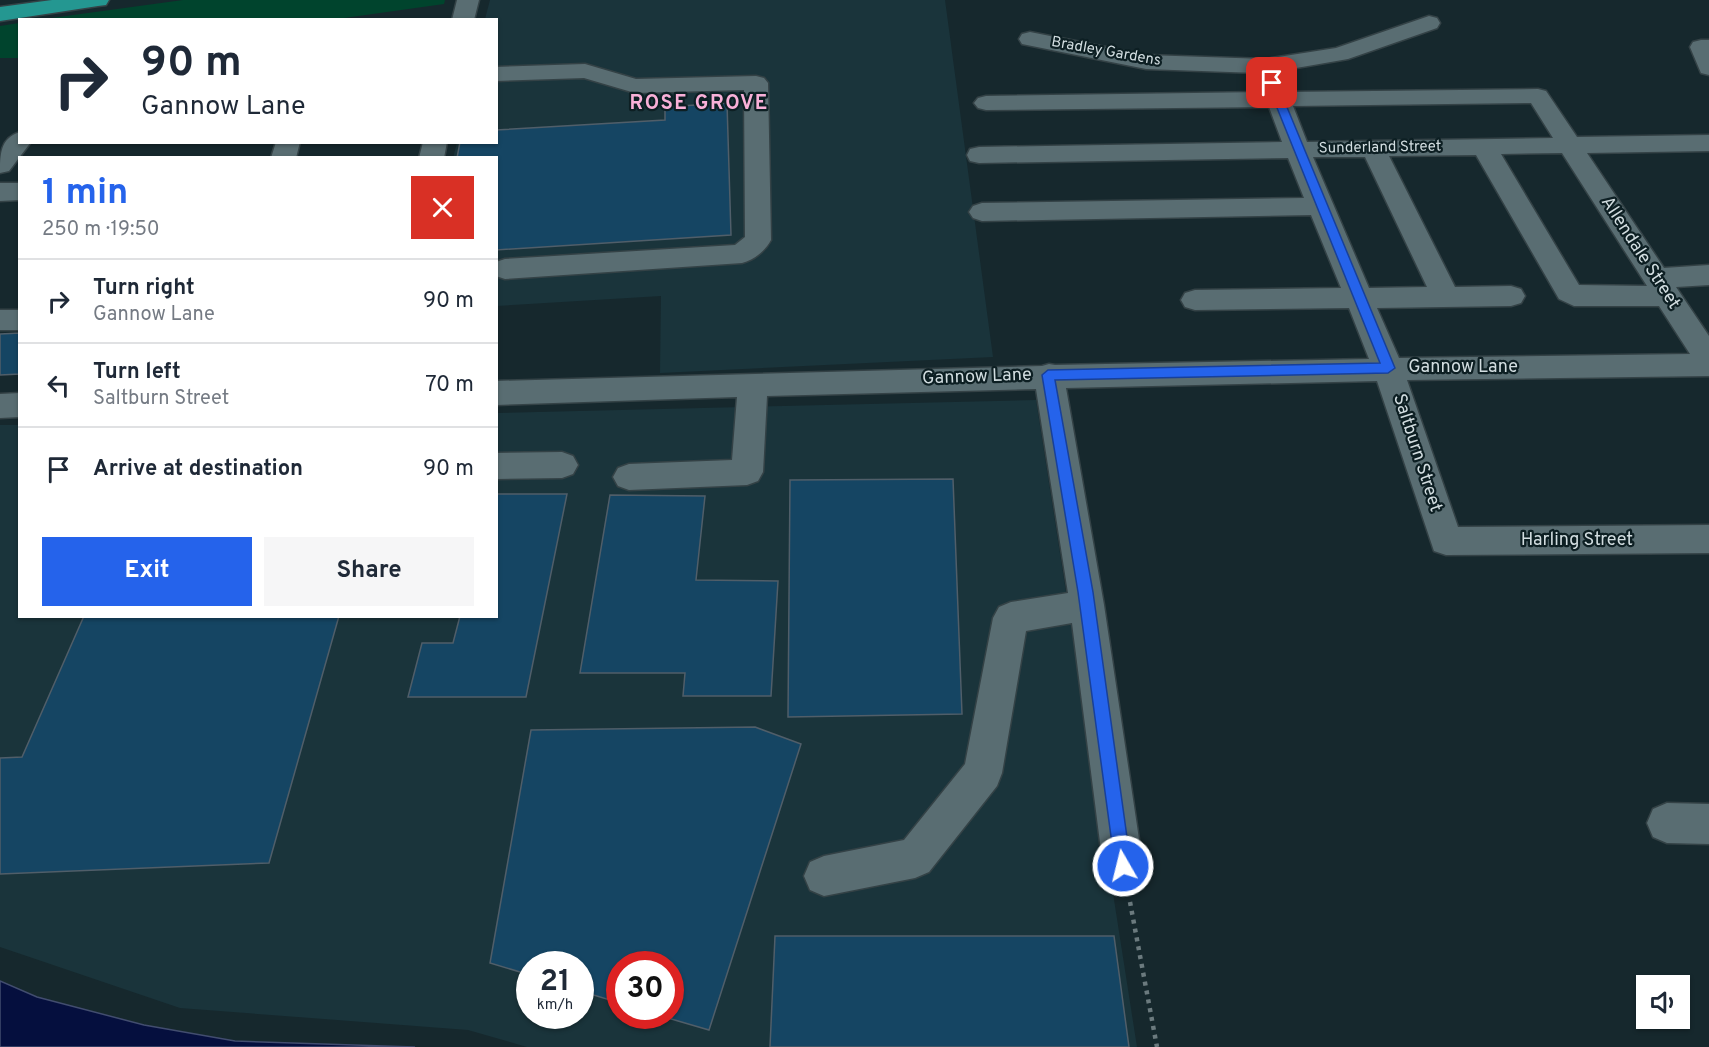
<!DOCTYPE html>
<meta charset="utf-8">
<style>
:root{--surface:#fff;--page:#f6f6f7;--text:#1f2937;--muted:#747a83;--line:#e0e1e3;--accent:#2563eb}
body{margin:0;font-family:Overpass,sans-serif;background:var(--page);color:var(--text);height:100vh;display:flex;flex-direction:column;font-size:22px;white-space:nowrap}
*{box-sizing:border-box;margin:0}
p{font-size:20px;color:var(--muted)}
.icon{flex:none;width:33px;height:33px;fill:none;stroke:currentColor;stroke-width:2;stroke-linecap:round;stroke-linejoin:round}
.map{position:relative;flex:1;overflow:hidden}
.side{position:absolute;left:18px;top:156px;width:480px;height:462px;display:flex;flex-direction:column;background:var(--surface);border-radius:0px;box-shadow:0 2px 4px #0004}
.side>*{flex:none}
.banner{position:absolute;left:18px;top:18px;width:480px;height:126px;border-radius:0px;box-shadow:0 2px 4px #0004;background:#fff;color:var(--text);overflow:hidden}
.controls{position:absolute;left:1636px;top:975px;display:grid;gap:12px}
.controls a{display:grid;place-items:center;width:54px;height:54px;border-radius:0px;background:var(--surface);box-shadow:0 2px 4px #0004;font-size:30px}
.speed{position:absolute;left:516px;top:951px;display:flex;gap:12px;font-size:30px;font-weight:700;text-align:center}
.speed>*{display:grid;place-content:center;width:78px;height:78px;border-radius:50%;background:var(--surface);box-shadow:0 2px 4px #0004;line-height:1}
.speed small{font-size:15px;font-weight:400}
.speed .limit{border:9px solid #d22;background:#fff;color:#111}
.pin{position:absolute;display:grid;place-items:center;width:51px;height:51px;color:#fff;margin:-26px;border-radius:12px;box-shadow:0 3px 9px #0006}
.me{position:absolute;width:66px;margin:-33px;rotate:352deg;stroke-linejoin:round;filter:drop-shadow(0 0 4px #0008)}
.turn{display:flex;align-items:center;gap:21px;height:126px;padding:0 24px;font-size:27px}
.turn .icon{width:78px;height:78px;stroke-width:2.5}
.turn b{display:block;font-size:42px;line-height:51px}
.round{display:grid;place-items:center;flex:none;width:63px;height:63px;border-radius:0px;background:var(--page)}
.overview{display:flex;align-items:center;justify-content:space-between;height:102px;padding:0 24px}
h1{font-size:36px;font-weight:700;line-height:45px;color:var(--accent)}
.cta{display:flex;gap:12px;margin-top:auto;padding:12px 24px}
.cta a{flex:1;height:69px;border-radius:0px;background:var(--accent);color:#fff;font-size:24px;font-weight:700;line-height:69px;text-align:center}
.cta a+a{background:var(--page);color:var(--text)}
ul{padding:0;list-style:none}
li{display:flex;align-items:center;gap:18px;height:84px;padding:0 24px;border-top:2px solid var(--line)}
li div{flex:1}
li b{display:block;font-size:22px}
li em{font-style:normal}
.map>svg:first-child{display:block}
.built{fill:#1a343b;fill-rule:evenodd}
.green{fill:#00442d}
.water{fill:#050f3e;stroke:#424d6f;stroke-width:1.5}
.building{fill:#154563;stroke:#505e69;stroke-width:1.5}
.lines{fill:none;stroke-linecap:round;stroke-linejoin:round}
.minor-casing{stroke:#344246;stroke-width:3}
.highway-casing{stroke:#344246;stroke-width:3}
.path{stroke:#6b7a7e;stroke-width:4.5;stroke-dasharray:4 5;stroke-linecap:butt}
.minor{fill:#596d72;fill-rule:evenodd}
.highway{fill:#249791;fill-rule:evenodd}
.route{fill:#2563eb;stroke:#184099;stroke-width:1.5}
.labels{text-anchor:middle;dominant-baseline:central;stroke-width:4.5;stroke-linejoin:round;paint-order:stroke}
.far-street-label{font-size:15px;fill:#d2dde0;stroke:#0d1f23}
.street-label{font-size:18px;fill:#d2dde0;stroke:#0d1f23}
.far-district-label{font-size:20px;font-weight:bold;letter-spacing:1.5px;fill:#f9b0d8;stroke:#0d1f23}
</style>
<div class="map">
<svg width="1709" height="1047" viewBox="0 0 1709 1047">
<rect width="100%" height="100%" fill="#16282d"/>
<path class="built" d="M490,0H945L993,357L660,373L661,296L497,306L496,158H453L457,143L496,142V20L485,19Z
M1036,400L1137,1047H527L468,1030L180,1008L0,947V425H19L20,616H496L497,413ZM530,964H580V1016H530ZM620,964H670V1016H620Z"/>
<path class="green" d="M183,0H445L444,4L330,20L44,19Z
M19,23V58H0V26Z"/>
<path class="water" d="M0,981L37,997L144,1025L235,1041L415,1047H0Z"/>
<path class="building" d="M727,103L731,235L496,250V158H457L460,142H496V130L665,120V107Z
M20,333V374L0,375V334Z
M953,479L962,714L788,717L790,480Z
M496,494H567L526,697H408L422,643H453L460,616H496Z
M610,495L705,496L696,580L778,581L771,696H683L685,673H580Z
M84,616H339L269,863L0,874V758L22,757Z
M755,727L801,744L709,1030L661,1016H670V964H620V1003L580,991V964H530V975L490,963L531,730Z
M775,936H1114L1129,1047H770Z"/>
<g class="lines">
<defs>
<path id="minor" d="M457,0H479L474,20H452Z
M1429,16L1437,18L1440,23L1437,28L1348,59L1279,71L1287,92L1538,89L1546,91L1577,137L1709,135V151L1587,153L1664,268L1709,265V285L1676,287L1709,336V376L1407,380L1458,527L1709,525V553L1446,555L1434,551L1377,381L1066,388L1104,605L1143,866L1137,880L1123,886L1109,880L1103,866L1072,623L1026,631L1002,773L997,786L929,872L915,878L824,896L810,890L804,876L810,862L824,856L904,840L965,764L993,618L999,607L1011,602L1068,593L1036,389L767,396L763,472L758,481L747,485L629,490L618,486L613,477L618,468L629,464L732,460L737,397L496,405V381L1042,366L1049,364L1055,365L1369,359L1349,308L1195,310L1185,307L1181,300L1185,293L1195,290L1341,288L1311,215L982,221L973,218L969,212L973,206L982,203L1304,198L1288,158L979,163L970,161L967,155L970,149L979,147L1282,142L1269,107L986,110L978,108L974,103L978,98L986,96L1264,92L1257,73L1146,69L1022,44L1019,39L1022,34L1030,32L1146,55L1266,59L1336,48ZM1531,103L1553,138L1307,142L1293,106ZM1562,153L1647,286L1579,285L1501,154ZM1476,155L1559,299L1574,306H1659L1690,354L1399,358L1377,308L1511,306L1521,303L1525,296L1521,289L1511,286L1455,287L1389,156ZM1313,157H1365L1427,287L1369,288Z
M1701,40H1709V75L1701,73L1690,47L1693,42Z
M585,64L636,79L756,76L764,78L768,83L771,240C765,251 754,260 742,263L505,279L496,276V262L505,259L735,245L745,237L744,90L635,93L584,78L496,81V67Z
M20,132V142H31L9,171L0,173C0,155 0,138 20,132Z
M276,142H300L296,158H271Z
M423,142H447L444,158H419Z
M0,183H20V200L0,201Z
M0,310H20V330H0Z
M20,393V417L0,418V394Z
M562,452L573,456L578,465L573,474L562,478L496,479V453Z
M1667,803L1709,804V844L1667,843L1653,837L1647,823L1653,809Z"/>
<path id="highway" d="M52,0H109L106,5L98,6L0,21V7Z"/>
</defs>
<use href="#minor" class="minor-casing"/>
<use href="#highway" class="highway-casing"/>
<path class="path" d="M1130,902L1157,1047"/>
<use href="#minor" class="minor"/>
<use href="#highway" class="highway"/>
</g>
<path class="route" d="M1272,80L1277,83L1395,368L1388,373L1055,380L1093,592L1131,866L1129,872L1123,874L1117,872L1115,866L1078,592L1042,375L1048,370L1380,363L1267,83Z"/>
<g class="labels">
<g class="far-street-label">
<text transform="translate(1106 52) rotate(10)">Bradley Gardens</text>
<text transform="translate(1380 148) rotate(-1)">Sunderland Street</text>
</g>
<g class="street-label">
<text transform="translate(1640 253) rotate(57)">Allendale Street</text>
<text x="1463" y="367">Gannow Lane</text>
<text transform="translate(977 377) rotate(-2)">Gannow Lane</text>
<text transform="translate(1417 453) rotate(72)">Saltburn Street</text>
<text x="1577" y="540">Harling Street</text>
</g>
<g class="far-district-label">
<text x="699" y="104">ROSE GROVE</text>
</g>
</g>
</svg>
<div class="controls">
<a><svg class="icon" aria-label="sound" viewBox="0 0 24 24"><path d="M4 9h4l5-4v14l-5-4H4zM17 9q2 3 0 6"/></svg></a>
</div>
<div class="speed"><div>21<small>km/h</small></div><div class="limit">30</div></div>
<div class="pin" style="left:1272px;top:83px;background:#d93025"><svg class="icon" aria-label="arrive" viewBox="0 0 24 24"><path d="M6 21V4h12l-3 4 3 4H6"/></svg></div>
<svg class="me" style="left:1123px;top:866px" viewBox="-20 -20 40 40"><circle r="17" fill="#2563eb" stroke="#fff" stroke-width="3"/><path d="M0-11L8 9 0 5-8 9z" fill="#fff"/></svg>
<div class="banner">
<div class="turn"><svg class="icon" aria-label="right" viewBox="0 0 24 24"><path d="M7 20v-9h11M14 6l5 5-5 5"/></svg><div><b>90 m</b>Gannow Lane</div></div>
</div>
<section class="side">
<div class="overview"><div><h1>1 min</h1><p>250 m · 19:50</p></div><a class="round" style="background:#d93025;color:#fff"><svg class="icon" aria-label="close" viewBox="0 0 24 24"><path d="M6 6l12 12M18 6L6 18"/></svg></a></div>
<ul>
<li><svg class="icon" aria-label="right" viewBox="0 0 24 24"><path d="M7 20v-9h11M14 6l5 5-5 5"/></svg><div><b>Turn right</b><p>Gannow Lane</p></div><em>90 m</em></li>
<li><svg class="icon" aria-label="left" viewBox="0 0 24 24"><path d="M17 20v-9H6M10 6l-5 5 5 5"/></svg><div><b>Turn left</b><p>Saltburn Street</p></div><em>70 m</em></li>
<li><svg class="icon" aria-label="arrive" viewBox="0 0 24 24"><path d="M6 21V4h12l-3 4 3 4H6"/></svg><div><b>Arrive at destination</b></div><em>90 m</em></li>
</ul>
<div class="cta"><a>Exit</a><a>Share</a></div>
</section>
</div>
